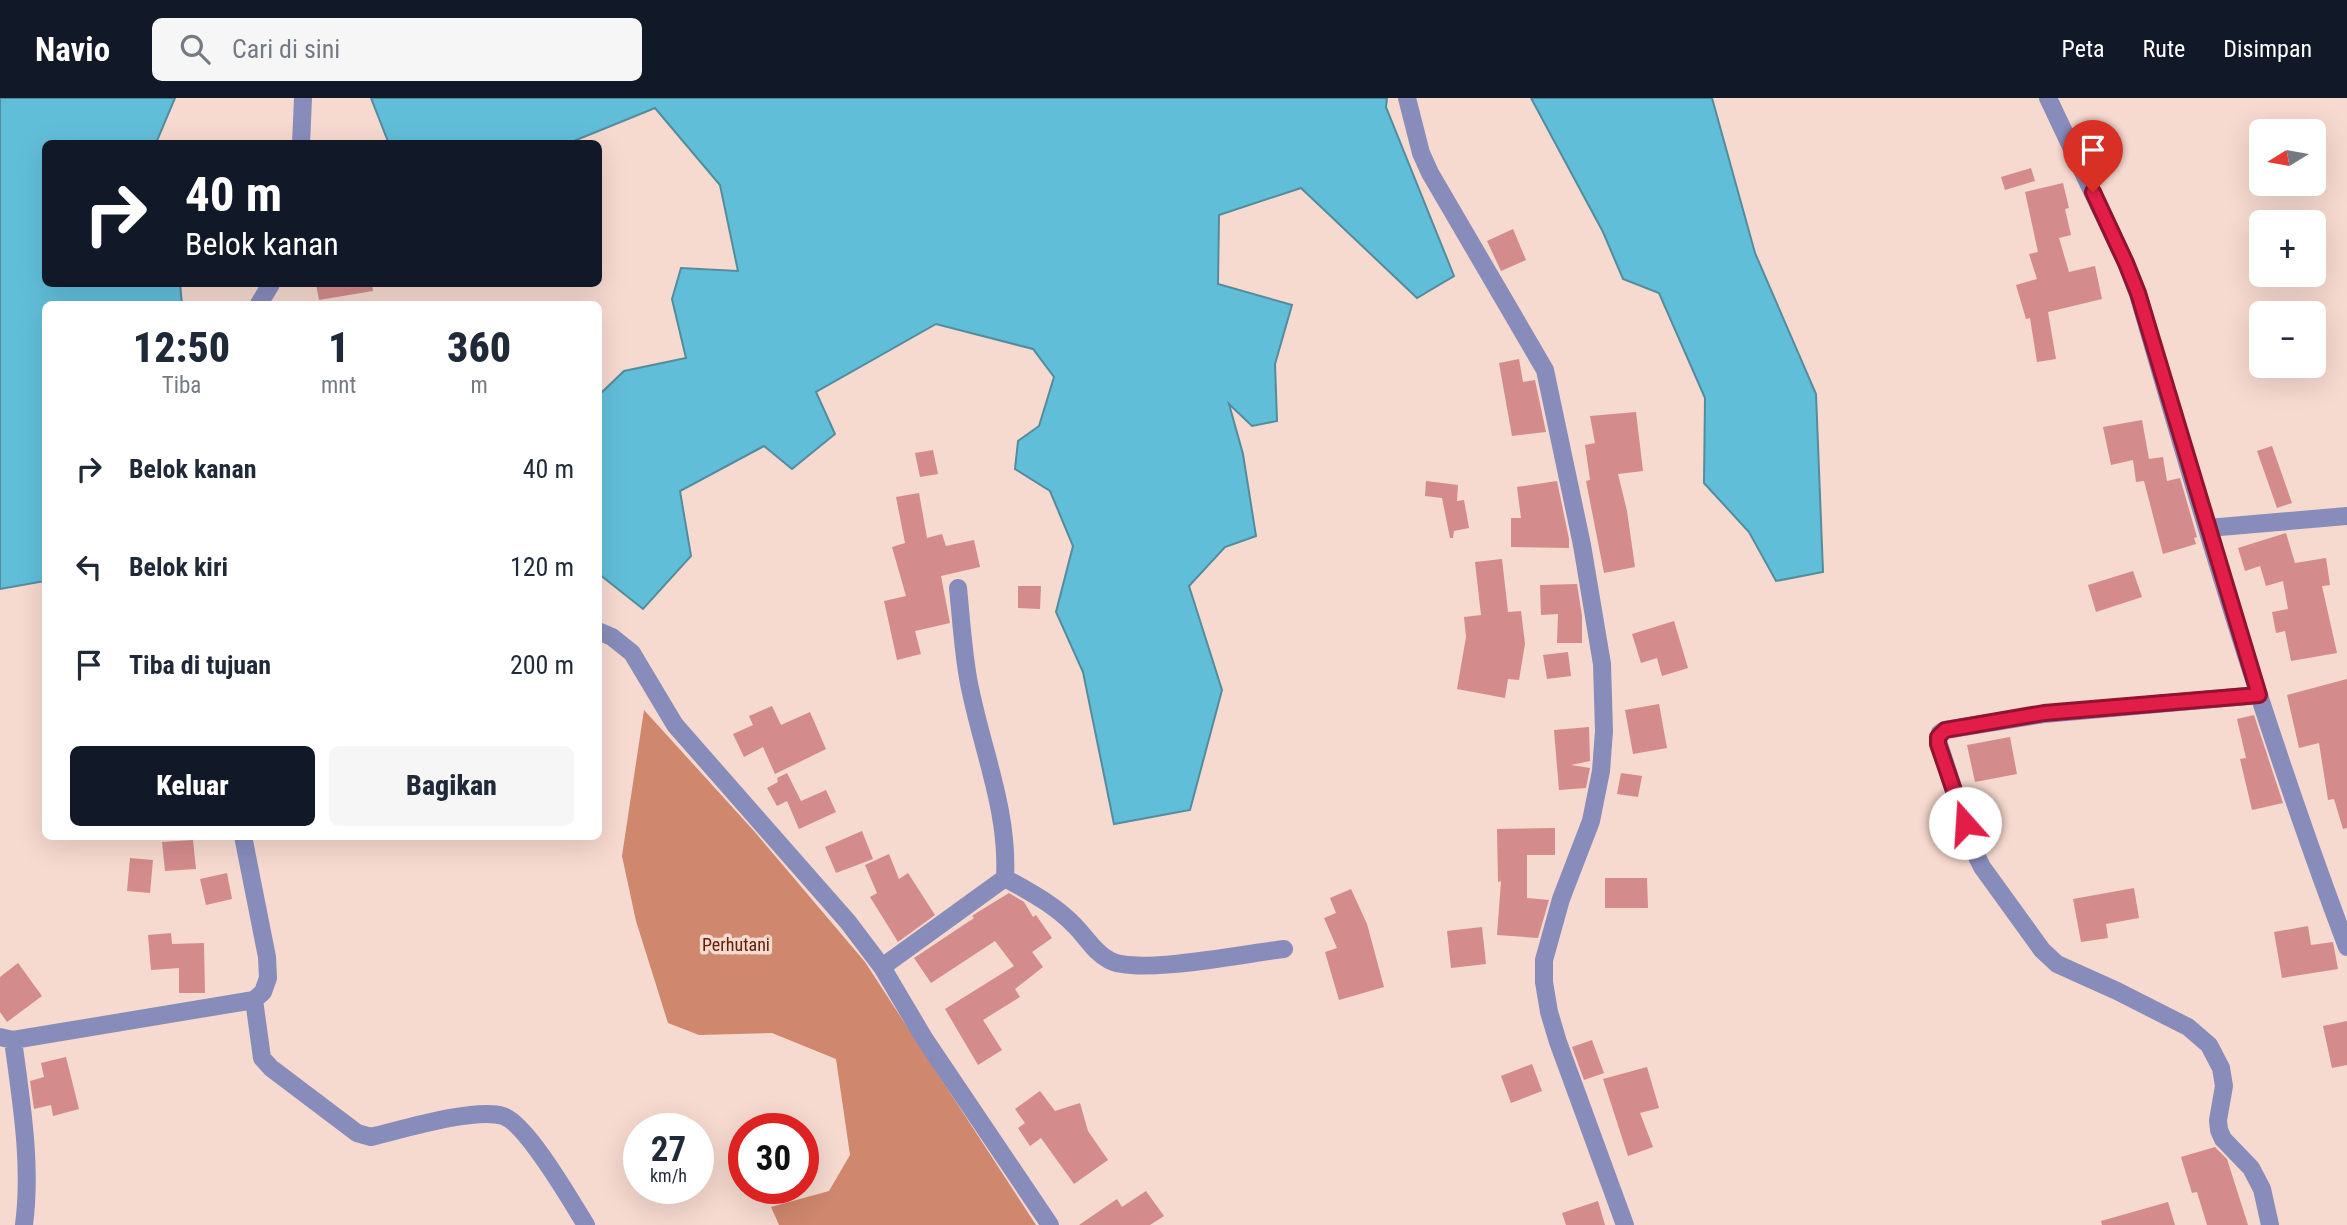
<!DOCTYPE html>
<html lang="id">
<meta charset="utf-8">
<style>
:root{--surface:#fff;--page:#f6f6f7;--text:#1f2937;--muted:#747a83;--accent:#111827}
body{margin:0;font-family:"Roboto Condensed",sans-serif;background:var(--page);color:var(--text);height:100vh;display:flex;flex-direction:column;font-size:26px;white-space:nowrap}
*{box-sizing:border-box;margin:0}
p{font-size:23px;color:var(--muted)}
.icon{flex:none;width:38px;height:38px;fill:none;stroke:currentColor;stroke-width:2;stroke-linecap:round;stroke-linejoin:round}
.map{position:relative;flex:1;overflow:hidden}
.details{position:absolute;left:42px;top:203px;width:560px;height:539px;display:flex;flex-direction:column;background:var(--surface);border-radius:10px;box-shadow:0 7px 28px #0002}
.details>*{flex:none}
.guide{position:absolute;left:42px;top:42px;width:560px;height:147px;border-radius:10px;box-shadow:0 7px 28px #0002;background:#111827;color:#fff;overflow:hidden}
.needle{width:46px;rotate:259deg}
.fabs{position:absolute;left:2249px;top:21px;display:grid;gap:14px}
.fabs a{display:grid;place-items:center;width:77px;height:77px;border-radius:10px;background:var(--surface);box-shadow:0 7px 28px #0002;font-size:35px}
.speed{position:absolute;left:623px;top:1015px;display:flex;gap:14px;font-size:35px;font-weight:700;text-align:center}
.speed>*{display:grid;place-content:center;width:91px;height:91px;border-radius:50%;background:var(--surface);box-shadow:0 7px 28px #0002;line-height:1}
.speed small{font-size:18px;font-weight:400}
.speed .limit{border:10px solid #d22;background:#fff;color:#111}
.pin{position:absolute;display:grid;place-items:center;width:60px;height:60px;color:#fff;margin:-72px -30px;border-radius:50% 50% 50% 0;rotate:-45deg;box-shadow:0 0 7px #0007}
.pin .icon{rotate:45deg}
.me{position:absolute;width:77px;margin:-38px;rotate:341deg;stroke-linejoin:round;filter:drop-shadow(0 0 5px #0008)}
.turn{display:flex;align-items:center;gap:24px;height:147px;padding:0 28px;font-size:32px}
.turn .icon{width:91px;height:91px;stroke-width:2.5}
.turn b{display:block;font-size:49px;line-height:60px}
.eta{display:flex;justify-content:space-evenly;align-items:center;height:119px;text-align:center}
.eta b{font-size:42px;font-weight:800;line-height:49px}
.primary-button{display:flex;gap:14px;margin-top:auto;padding:14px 28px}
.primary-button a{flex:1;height:80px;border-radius:10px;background:var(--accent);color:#fff;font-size:28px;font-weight:800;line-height:80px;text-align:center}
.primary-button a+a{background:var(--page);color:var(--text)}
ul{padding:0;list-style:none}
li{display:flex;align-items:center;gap:21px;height:98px;padding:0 28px}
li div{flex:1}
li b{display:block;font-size:26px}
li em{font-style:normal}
header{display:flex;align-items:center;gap:42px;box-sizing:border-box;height:98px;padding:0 35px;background:var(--accent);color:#fff}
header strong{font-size:33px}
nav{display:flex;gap:38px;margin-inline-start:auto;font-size:24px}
.search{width:490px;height:63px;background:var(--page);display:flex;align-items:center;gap:18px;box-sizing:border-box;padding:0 24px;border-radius:10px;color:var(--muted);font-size:26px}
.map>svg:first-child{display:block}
.forest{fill:#cf876e}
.water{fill:#61bed9;stroke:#538c9d;stroke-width:2}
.building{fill:#d38b8b}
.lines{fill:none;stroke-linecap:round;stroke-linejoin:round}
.minor{stroke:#878cbb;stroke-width:18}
.tertiary{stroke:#878cbb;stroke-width:18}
.route-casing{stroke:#92132f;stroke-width:18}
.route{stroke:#e11d48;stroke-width:12}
.labels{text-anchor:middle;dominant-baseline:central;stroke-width:7;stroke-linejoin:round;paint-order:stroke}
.park-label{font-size:18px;fill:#622007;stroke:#f6d9cf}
</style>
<header>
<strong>Navio</strong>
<div class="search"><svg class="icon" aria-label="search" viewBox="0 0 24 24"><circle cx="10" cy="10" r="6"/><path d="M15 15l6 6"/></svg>Cari di sini</div>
<nav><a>Peta</a><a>Rute</a><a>Disimpan</a></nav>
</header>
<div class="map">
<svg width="2347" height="1127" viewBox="0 0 2347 1127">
<rect width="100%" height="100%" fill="#f6d9cf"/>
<path class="forest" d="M644,612L754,733L865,864L1036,1127H779L771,1109L829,1093L850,1057L836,961L772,935L699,937L668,925L636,823L622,758Z"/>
<path class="water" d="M0,0H175L156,45L46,46V186H180L182,206H46L45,483L0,491Z
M371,0H1387L1386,9L1454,178L1417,200L1301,90L1219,117L1218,186L1292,207L1275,266L1277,323L1252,328L1229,306L1243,356L1256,438L1225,449L1189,488L1222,592L1190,712L1114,726L1083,574L1056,514L1073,448L1050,393L1015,371L1018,343L1039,328L1054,279L1033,251L936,226L816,294L835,336L792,371L764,348L680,393L691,458L643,511L599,476V297L624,273L686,260L672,201L681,170L738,173L720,87L655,10L569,45L389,46Z
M1531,0H1712L1755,155L1816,296L1823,474L1776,483L1749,434L1704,385L1705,300L1659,195L1623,181L1603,134Z"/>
<path class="building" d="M2031,70L2035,83L2005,92L2001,79Z
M2063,85L2069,110L2065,111L2071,137L2059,140L2069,174L2095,168L2102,201L2048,214L2056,261L2037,264L2030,220L2026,221L2016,187L2037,181L2029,156L2038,154L2025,94Z
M1513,131L1526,162L1501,173L1487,143Z
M316,186H372L373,193L319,202Z
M1519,261L1523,284L1535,282L1546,334L1512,338L1499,265Z
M1636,314L1643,373L1618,376L1627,413L1635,469L1604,475L1586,383L1590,382L1585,347L1595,345L1590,318Z
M2142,322L2149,361L2163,359L2167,383L2180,380L2197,439L2194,440L2196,446L2163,456L2144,383L2136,384L2133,362L2111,367L2103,329Z
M2272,348L2292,405L2277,410L2257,353Z
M933,352L938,376L920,379L915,355Z
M1426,383L1458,387L1457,403L1464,402L1469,430L1454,433L1453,440H1450L1442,400L1425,398Z
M1557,383L1569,441V450L1511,449V420H1521L1517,389Z
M919,395L927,440L942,436L946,448L974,442L980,469L941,478L950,525L915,533L921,556L897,562L884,503L906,498L892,449L905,445L896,399Z
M2286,435L2295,465L2326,460L2330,487L2322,488L2337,555L2291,563L2285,533L2276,535L2272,514L2288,511L2283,483L2266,488L2260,468L2245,473L2238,450Z
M1502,461L1508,514L1521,513L1525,546L1519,582L1508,581L1505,600L1457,591L1466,539L1464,519L1481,517L1475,464Z
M2133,473L2142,499L2096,514L2088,487Z
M1577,486L1582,518V545H1557L1558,516L1541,517L1540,487Z
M1018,488H1041L1040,511L1018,510Z
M1674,523L1688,570L1662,578L1657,560L1641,565L1632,536Z
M1568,554L1571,578L1547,581L1543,557Z
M2347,581V730L2343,731L2334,701L2328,702L2319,645L2299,650L2287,597Z
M1659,606L1667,650L1633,656L1625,612Z
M772,608L781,627L810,614L826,651L775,676L763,649L744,659L733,636L753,627L749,618Z
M2254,617L2283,705L2252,712L2240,661L2246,660L2237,621Z
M1589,629L1590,663L1571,667L1590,670L1586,690L1559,692L1554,632Z
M2010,639L2017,676L1975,684L1967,647Z
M787,675L801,703L826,692L836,714L799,731L787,703L777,708L767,690L778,684L777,680Z
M1621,675L1642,678L1638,699L1617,696Z
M1555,730V757H1527V800L1549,802L1538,840L1497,837L1501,783L1498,784L1497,731Z
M862,733L873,761L836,775L825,749Z
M193,742L196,771L165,773L162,744Z
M889,756L899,781L908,775L935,817L898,844L870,799L877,795L865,767Z
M130,760L153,762L150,795L127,793Z
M227,775L232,801L206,807L200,781Z
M1605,780H1647L1648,810H1605Z
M2134,790L2139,820L2106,826L2108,840L2081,844L2073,801Z
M1351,791L1367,826L1384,889L1339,902L1325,854L1337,850L1324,820L1336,815L1330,800Z
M1009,795L1024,804L1033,819L1036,817L1052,840L1032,854L1043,869L1015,891L1020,899L983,922L1002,952L978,967L945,911L1014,868L995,843L931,885L914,860L974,820L972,818L978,814Z
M2308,828L2311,847L2333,844L2338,871L2282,880L2274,834Z
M1482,829L1486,866L1451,870L1447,833Z
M171,835L172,846L204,845L205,895H179V870L151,872L148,837Z
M18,865L42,898L7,924L0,914V879Z
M2347,923V967L2332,970L2323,928Z
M1592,942L1604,975L1584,982L1572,949Z
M66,959L79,1011L53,1018L51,1007L34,1011L30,983L44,979L41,965Z
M1532,966L1542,993L1511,1005L1501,978Z
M1647,969L1659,1010L1640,1015L1653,1049L1628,1058L1603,981Z
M1040,993L1055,1013L1080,1005L1088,1033L1108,1062L1074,1086L1041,1040L1030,1048L1018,1030L1025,1025L1015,1011Z
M2215,1049L2227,1061L2248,1127H2207L2197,1094L2192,1095L2181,1059Z
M1146,1093L1164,1118L1150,1127H1079L1117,1101L1122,1109Z
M1598,1103L1605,1127H1566L1562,1115Z
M2168,1104L2175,1127H2102L2101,1123Z"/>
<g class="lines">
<path class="minor" d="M1407,0L1421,55L1430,75L1545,272L1582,447L1602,566L1604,633L1601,673L1591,723L1561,801L1544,862V884L1549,914L1558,944L1625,1127
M2048,0L2126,165L2138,196C2201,415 2266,635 2347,849
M2208,430L2347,418
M2259,597L2044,616L1945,632L1940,635L1938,643L1973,751L1982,769L2042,852L2057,866L2117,893L2188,929L2209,947L2221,970L2224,988L2218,1022L2219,1032L2223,1041L2251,1070L2262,1091L2270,1127
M1005,780C1030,794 1055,807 1075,828C1087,840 1094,854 1109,862C1136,878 1248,855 1284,851
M882,869L1005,780C1009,711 980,647 968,580C963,551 961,520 958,490
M254,902L262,960L271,970L357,1035L371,1039C401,1032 475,1009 503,1018C527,1026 571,1103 586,1127
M0,939L13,942L254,902L263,894L268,880L267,859L243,738
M13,942C21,1003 32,1065 24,1127"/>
<path class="tertiary" d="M301,46L303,0
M259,206L271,186
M598,533L612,539L632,555L675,627L848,824L882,869L924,940L1050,1127"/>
</g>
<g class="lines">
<defs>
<path id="route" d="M1965,725L1938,646V639L1945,632L2044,615L2259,597L2138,195L2126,165L2093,94"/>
</defs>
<use href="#route" class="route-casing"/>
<use href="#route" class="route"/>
</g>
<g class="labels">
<g class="park-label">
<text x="736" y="846">Perhutani</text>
</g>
</g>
</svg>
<div class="fabs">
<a><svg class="needle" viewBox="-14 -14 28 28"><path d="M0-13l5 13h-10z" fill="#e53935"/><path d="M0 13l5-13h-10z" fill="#747a83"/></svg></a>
<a>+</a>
<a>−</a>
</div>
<div class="speed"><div>27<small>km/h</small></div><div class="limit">30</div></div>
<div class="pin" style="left:2093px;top:94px;background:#d93025"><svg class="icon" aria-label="arrive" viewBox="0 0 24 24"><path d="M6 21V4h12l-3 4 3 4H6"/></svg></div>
<svg class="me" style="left:1965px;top:725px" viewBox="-20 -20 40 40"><circle r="19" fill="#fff"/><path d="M0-13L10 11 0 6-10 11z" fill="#e11d48"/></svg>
<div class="guide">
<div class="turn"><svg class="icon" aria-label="right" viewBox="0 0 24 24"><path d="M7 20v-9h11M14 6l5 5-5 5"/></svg><div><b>40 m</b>Belok kanan</div></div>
</div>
<section class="details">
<div class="eta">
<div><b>12:50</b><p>Tiba</p></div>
<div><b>1</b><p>mnt</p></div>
<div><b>360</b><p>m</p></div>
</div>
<ul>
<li><svg class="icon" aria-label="right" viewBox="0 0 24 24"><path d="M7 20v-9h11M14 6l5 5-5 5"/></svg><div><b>Belok kanan</b></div><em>40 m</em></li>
<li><svg class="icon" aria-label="left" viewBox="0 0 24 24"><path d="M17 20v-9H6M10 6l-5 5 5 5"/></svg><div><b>Belok kiri</b></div><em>120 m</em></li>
<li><svg class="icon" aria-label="arrive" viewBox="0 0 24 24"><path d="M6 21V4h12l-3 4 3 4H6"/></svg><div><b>Tiba di tujuan</b></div><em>200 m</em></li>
</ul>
<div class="primary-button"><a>Keluar</a><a>Bagikan</a></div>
</section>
</div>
